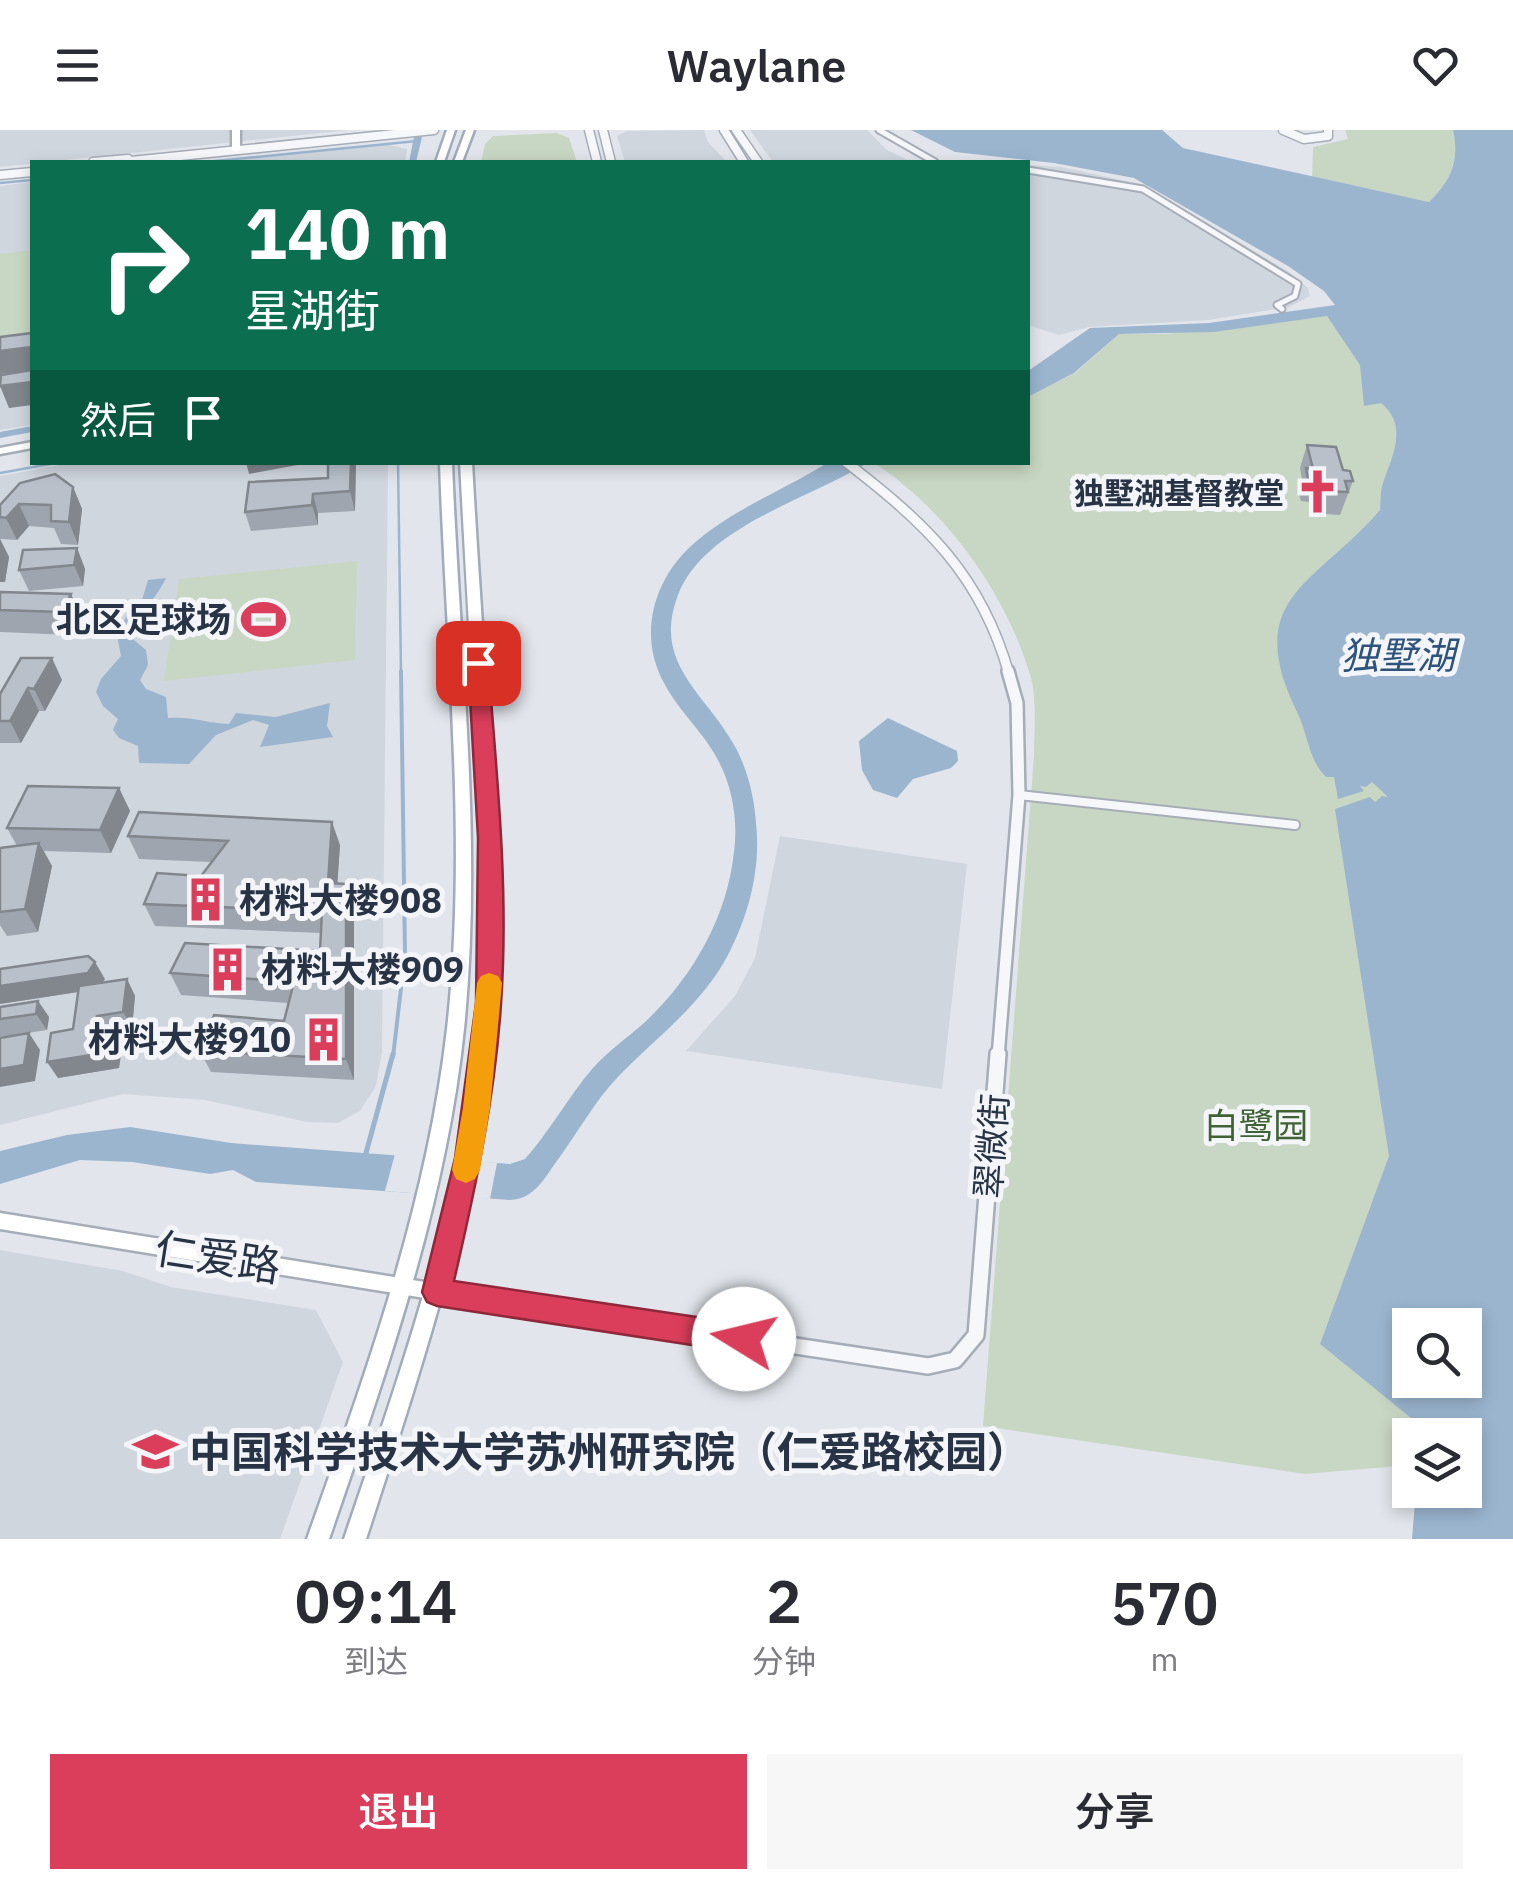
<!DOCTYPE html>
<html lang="zh">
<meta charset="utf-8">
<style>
:root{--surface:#fff;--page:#f7f7f7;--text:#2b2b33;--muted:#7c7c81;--accent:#db3e5a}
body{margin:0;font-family:"IBM Plex Sans","Noto Sans SC",sans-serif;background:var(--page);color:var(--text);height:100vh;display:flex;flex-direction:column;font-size:38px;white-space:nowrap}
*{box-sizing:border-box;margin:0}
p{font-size:32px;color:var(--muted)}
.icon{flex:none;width:55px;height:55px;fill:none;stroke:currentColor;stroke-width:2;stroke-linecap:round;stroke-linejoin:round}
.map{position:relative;height:1409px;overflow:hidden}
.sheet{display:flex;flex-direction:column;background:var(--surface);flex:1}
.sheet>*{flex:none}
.hud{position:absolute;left:30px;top:30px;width:1000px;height:305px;border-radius:0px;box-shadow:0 5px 15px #0003;background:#0b6e4f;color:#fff;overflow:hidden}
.tools{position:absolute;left:1392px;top:1178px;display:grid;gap:20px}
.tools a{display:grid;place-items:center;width:90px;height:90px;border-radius:0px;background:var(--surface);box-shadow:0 5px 15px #0003;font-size:50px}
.pin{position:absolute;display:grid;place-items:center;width:85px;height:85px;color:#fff;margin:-42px;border-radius:20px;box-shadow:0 5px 15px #0006}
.me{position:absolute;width:110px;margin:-55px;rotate:279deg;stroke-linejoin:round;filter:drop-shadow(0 0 8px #0008)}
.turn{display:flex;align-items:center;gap:35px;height:210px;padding:0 50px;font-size:45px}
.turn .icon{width:130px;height:130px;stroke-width:2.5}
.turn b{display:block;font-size:70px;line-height:85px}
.then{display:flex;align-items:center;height:95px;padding:0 50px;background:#0003;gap:20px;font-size:38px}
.eta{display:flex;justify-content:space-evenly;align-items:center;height:170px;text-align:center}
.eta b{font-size:60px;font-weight:600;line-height:70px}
.button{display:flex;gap:20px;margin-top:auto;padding:20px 50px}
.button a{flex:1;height:115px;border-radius:0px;background:var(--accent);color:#fff;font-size:40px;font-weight:600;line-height:115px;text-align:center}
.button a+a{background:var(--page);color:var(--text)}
header{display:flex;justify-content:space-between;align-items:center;height:130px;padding:0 50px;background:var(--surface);font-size:45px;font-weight:600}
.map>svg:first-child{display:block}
.built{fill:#d0d6de}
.green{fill:#c8d7c3;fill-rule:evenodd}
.water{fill:#9bb5cf;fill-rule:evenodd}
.pier{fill:#e2e6ec}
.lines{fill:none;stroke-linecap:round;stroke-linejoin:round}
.stream-far2{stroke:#9bb5cf;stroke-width:2.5}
.stream-far1{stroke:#9bb5cf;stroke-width:4}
.stream{stroke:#9bb5cf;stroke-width:5}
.canal{fill:#9bb5cf;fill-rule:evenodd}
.pedestrian-far1-casing{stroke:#a6adb7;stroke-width:9}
.pedestrian-casing{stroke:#a6adb7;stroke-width:12}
.tertiary-far3-casing{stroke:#a6adb7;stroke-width:11}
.tertiary-far2-casing{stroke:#a6adb7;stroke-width:12}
.tertiary-far1-casing{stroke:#a6adb7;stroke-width:16}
.tertiary-casing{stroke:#a6adb7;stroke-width:20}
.secondary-casing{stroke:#a6adb7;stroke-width:5}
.primary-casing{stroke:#a1abb9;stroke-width:5}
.pedestrian-far1{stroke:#f6f7fa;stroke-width:5}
.pedestrian{stroke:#f6f7fa;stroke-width:8}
.tertiary-far3{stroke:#f6f7fa;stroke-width:8}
.tertiary-far2{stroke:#f6f7fa;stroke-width:9}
.tertiary-far1{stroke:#f6f7fa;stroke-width:11}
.tertiary{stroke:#f6f7fa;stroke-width:15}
.secondary{fill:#fff;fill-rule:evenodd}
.primary{fill:#fff;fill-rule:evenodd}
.wall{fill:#9fa5ae}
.shaded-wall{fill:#82868d}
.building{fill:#b9c0ca;stroke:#82868d;stroke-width:2.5}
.route{fill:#db3e5a;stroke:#8e283a;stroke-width:2.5}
.slow{fill:#f59e0b}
.labels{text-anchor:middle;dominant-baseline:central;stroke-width:10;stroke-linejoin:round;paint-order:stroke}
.far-poi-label{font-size:30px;font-weight:bold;fill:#283446;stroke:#f3f5f9;text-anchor:end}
.poi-label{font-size:35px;font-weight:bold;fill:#283446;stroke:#f3f5f9;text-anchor:end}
.park-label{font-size:35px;fill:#3f6334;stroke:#f3f5f9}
.street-label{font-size:35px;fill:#283446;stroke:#f3f5f9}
.water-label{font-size:38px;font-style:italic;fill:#2e547e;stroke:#f3f5f9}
.near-street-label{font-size:42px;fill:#283446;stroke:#f3f5f9}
.near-poi-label{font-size:42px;font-weight:bold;fill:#283446;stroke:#f3f5f9;text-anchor:start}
</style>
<header><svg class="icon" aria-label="menu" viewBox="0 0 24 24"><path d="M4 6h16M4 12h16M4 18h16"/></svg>Waylane<svg class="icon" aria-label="heart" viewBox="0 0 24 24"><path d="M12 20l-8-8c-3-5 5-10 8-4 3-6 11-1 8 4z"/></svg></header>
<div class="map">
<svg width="1513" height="1409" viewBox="0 0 1513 1409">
<rect width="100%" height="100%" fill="#e2e6ec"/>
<path class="built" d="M0,0H349L0,37Z
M704,0L708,12L727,32H625L617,6L627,1Z
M750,0H867L887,20L912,32H773Z
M386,14L407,19L405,32H216Z
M1028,35L1062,37L1144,55L1289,142L1308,158L1310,166L1289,177L1208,190L1089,197L1059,205L1028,195Z
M32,52V295L0,300V56Z
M76,332L388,333L382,921L376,956L360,981L338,993L307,992L205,970L123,964L0,995V346Z
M780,706L967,734L942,959L686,921L735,866L755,828Z
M0,1120L123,1141L171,1157L316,1180L343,1232L280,1409H0Z"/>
<path class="green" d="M1345,0H1453C1462,29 1450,51 1429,72L1312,47L1313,17L1348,9Z
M557,3L569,8L577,32H481L485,14L493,6Z
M32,120V215L0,219V124Z
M1341,184L1422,250L1513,1023L1465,1360V1305H1410V1335L1305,1344L983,1296L1034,626C1034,602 1037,571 1031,548C1007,465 947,380 874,333L1028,332V267L1075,243L1119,204H1166ZM1410,1195H1465V1250H1410Z
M357,431L355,530L164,551L179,449Z"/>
<path class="water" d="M911,0H1162L1183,18L1429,72C1451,50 1460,31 1453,0H1513V1409H1412L1416,1360H1465V1305H1432L1320,1214L1389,1026L1335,679L1370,667L1375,672L1382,666L1388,667L1372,652L1366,657L1360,656L1364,661L1338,669L1334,647H1326C1308,629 1308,605 1298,584C1240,467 1316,455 1380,380C1381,372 1380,364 1382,356C1391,327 1410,297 1381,273L1364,276L1360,235L1327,186L1214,202L1119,204L1074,243L1028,267V241L1090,198L1209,193L1335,175L1324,161L1288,136L1134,48L1054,33L955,22ZM1410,1195H1465V1250H1410Z
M827,333H867C809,369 704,397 678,465C652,533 704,562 733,613C747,637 754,665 756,693C761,739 749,784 728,825C701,876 656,907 617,948C595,971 578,1002 559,1028C545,1047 535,1069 510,1070L256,1052L233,1040L210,1044L132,1032L80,1030L0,1054V1021L67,1005L130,997L231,1013L510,1034L525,1029C550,1001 568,967 593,938C608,921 627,908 644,893C692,848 727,788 734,722C738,693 733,660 720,634C705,603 679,582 664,553C638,506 653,451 691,416C729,381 784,360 827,333Z
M166,448C156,469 136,487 134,510L146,520L148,535L140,550L146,559L166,567L168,588C191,586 206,593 229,594L236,583L276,587L330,573L327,596L333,607L260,617L269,595L253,590L216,605L189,634L139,633L138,616L119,608L113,600L118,589L103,576L96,562L101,549L121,526L117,505L128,483L141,473L148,450Z
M888,588L957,621L958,631L951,638L913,649L897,668L873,660L862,640L859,611Z"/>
<path class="pier" d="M395,1024L497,1033L490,1069L385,1061Z"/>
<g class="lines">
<path class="stream-far2" d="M205,32L417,11
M0,53L32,50
M398,332L401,544
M0,343L61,332"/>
<path class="stream-far1" d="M393,927L405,824L401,541"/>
<path class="stream" d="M366,1023L393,924"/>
<path class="canal" d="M418,5L422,7L416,32H409L414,7Z
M32,296V302L0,308V302Z"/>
<defs>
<path id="pedestrian-far1" d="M879,0L935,32
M1028,40L1143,59L1298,154L1295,166L1277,175L1282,179"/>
<path id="pedestrian" d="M1019,665L1295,695"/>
<path id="tertiary-far3" d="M589,0L597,32
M603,0L611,32
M724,0L744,32
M736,0L758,32
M1283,0L1304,9L1328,6V0
M93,32L128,29
M121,32L434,0
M0,45L32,42"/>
<path id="tertiary-far2" d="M846,332C925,393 981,444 1009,544"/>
<path id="tertiary-far1" d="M998,927L1019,665L1017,573L1008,541"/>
<path id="tertiary" d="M437,1162L928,1236L955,1230L976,1205L998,924"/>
<path id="secondary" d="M232,0H240V20L236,22L232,20Z
M32,312V318L0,324V318Z
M0,1083L437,1154L443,1156L446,1162L443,1168L437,1170L0,1099Z"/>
<path id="primary" d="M447,0H455L444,32H436Z
M466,0H474L462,32H454Z
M440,332H452C459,521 483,711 464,899C446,1074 386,1243 329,1409H307C366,1243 427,1075 447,899C468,711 446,521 440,332Z
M460,332H472C477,426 484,520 490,613C496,701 505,791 497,879C481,1062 422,1236 366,1409H344C403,1235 465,1060 481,876C488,788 481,699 476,612C470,519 465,426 460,332Z"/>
</defs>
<use href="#pedestrian-far1" class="pedestrian-far1-casing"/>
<use href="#pedestrian" class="pedestrian-casing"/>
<use href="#tertiary-far3" class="tertiary-far3-casing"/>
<use href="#tertiary-far2" class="tertiary-far2-casing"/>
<use href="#tertiary-far1" class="tertiary-far1-casing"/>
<use href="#tertiary" class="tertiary-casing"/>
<use href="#secondary" class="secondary-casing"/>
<use href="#primary" class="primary-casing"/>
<use href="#pedestrian-far1" class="pedestrian-far1"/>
<use href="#pedestrian" class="pedestrian"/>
<use href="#tertiary-far3" class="tertiary-far3"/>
<use href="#tertiary-far2" class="tertiary-far2"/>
<use href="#tertiary-far1" class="tertiary-far1"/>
<use href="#tertiary" class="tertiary"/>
<use href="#secondary" class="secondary"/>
<use href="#primary" class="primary"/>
</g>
<path class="wall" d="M1307,315L1343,340L1353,351L1340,385L1312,383L1309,372L1301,371L1298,361L1302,349L1300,338Z
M356,332L355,381L318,383V395L251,401L245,382L328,348Z
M73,357L82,379L78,415L61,414L54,398L29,396L17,410L0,409L9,427L5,452H0V375Z
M77,418L85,439L83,456L29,461L19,440Z
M0,462L71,464L81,487L71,505L0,502Z
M62,550L45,581H39L21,613H0V564Z
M119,658L130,681L111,723L44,721L52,736L38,802L7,806L0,795V718L17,716L7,698Z
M128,706L340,715L337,753L346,754L354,776V950L211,942L200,921L284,891L288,873L181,865L170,843L320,821L321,803L155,796L144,774L201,746L211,732L139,729Z
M105,849L102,853L127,849L135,866L132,898L106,902L105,909L121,924L119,938L58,948L73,899L78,862L0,874Z
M38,871L49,887L47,900L0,907V877Z"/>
<path class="shaded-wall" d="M32,217V240L0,244V221Z
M32,252V275L9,278L0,256Z
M246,332H314L249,344Z
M351,332H356L355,381L350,361Z
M73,357L82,379L78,415L69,392Z
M313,364L318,383V395L312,375Z
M19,374L29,396L17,410L6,388Z
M0,409L9,427L5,452H0Z
M77,418L85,439L83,456L74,435Z
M71,464L81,487L71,505L61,482Z
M52,528L62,550L45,581L34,559Z
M28,558L39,581L21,613L10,591Z
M119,658L130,681L111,723L100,700Z
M332,692L340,715L336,775L328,753Z
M39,713L52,736L38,802L25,779Z
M346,754L354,776V950L346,929Z
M95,832L105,849L97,859L0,874V856Z
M127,849L135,866L132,898L123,882Z
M38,871L49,887L47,900L36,884Z
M97,886L106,902L104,923L111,908L121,924L119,938L58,948L47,932L94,911Z
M29,903L40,920L35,951L0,957V939Z"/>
<path class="building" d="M32,203V217L0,221V207Z
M32,240V252L0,256L1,245Z
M1307,315L1336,317L1343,340L1350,341L1353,351H1345L1348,362L1320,361L1317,349H1308L1306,338L1313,339Z
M328,332H351L350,361L313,364L312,375L245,382L249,352L328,348Z
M55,344L73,357L69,392L51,391V375L19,374L6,388L0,387V375L20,353Z
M77,418L74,435L19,440L23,420Z
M0,462L71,464L61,482L0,480Z
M21,528H52L34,559L28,558L10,591H0V564Z
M28,656L119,658L100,700L7,698Z
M139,682L332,692L328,753L346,754V929L200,921L214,885L284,891L294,852L170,843L185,813L320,821L322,781L144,774L157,743L201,746L228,711L128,706Z
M39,713L25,779L0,782V718Z
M88,826L95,832L88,843L0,856V839Z
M127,849L123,882L97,886L94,911L111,908L110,922L47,932L51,903L73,899L79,856Z
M38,871L36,884L0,889V877Z
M29,903L24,935L0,939V908Z"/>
<path class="route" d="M478,526L488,533C497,646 509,761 501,874C495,968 475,1060 454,1151L744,1194L755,1198L759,1209L755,1219L744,1223L437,1176L427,1172L422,1162L455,1028L476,873L478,708L468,533Z"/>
<path class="slow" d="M489,843L498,846L502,853L490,978L480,1040L475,1049L466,1053L456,1049L452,1040L463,978L477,853L481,846Z"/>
<defs>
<symbol id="church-bare" viewBox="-9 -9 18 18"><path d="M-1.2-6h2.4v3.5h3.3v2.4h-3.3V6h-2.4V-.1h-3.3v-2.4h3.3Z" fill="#db3e5a" stroke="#f3f5f9" stroke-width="2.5" paint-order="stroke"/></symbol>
<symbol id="stadium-bare" viewBox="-9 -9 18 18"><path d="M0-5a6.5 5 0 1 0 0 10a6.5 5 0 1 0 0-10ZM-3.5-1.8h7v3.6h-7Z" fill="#db3e5a" stroke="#f3f5f9" stroke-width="2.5" paint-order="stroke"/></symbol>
<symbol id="building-bare" viewBox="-9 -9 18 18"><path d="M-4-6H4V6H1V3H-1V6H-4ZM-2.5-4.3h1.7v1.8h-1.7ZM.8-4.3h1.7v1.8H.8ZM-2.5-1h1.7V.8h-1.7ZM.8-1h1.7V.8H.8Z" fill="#db3e5a" stroke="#f3f5f9" stroke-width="2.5" paint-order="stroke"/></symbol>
<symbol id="university-bare" viewBox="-9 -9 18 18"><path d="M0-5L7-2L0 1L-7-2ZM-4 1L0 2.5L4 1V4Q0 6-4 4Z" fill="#db3e5a" stroke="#f3f5f9" stroke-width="2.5" paint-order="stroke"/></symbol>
</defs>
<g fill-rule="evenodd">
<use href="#church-bare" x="1286" y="330" width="63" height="63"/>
<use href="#stadium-bare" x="232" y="458" width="63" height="63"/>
<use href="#building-bare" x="174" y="738" width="63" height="63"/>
<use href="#building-bare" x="196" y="808" width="63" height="63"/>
<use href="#building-bare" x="292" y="878" width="63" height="63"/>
<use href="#university-bare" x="124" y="1290" width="63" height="63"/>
</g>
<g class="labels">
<g class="far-poi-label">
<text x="1284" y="362">独墅湖基督教堂</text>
</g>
<g class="poi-label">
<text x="231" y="489">北区足球场</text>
<text x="239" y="770" text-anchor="start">材料大楼908</text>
<text x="261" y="839" text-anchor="start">材料大楼909</text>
<text x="291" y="909">材料大楼910</text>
</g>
<g class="park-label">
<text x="1256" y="995">白鹭园</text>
</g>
<g class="street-label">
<text transform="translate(991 1016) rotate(-86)">翠微街</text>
</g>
<g class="water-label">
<text x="1398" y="524">独墅湖</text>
</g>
<g class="near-street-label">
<text transform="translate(218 1127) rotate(9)">仁爱路</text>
</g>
<g class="near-poi-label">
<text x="189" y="1321">中国科学技术大学苏州研究院（仁爱路校园）</text>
</g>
</g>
</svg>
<div class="tools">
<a><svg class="icon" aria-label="search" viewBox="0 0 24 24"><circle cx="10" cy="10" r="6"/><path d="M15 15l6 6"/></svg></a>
<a><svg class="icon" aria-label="layers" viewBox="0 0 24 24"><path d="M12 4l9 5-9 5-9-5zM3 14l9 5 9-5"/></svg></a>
</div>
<div class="pin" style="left:478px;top:533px;background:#d93025"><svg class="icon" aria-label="arrive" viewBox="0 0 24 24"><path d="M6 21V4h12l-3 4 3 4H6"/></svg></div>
<svg class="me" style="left:744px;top:1209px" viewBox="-20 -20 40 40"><circle r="19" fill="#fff"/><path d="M0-13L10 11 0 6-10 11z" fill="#db3e5a"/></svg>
<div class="hud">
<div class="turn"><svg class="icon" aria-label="right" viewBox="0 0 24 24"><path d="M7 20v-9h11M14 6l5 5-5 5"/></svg><div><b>140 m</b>星湖街</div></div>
<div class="then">然后<svg class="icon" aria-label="arrive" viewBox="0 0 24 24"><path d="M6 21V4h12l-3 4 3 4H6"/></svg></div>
</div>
</div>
<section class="sheet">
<div class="eta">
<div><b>09:14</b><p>到达</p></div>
<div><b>2</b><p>分钟</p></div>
<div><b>570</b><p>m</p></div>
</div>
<div class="button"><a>退出</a><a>分享</a></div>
</section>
